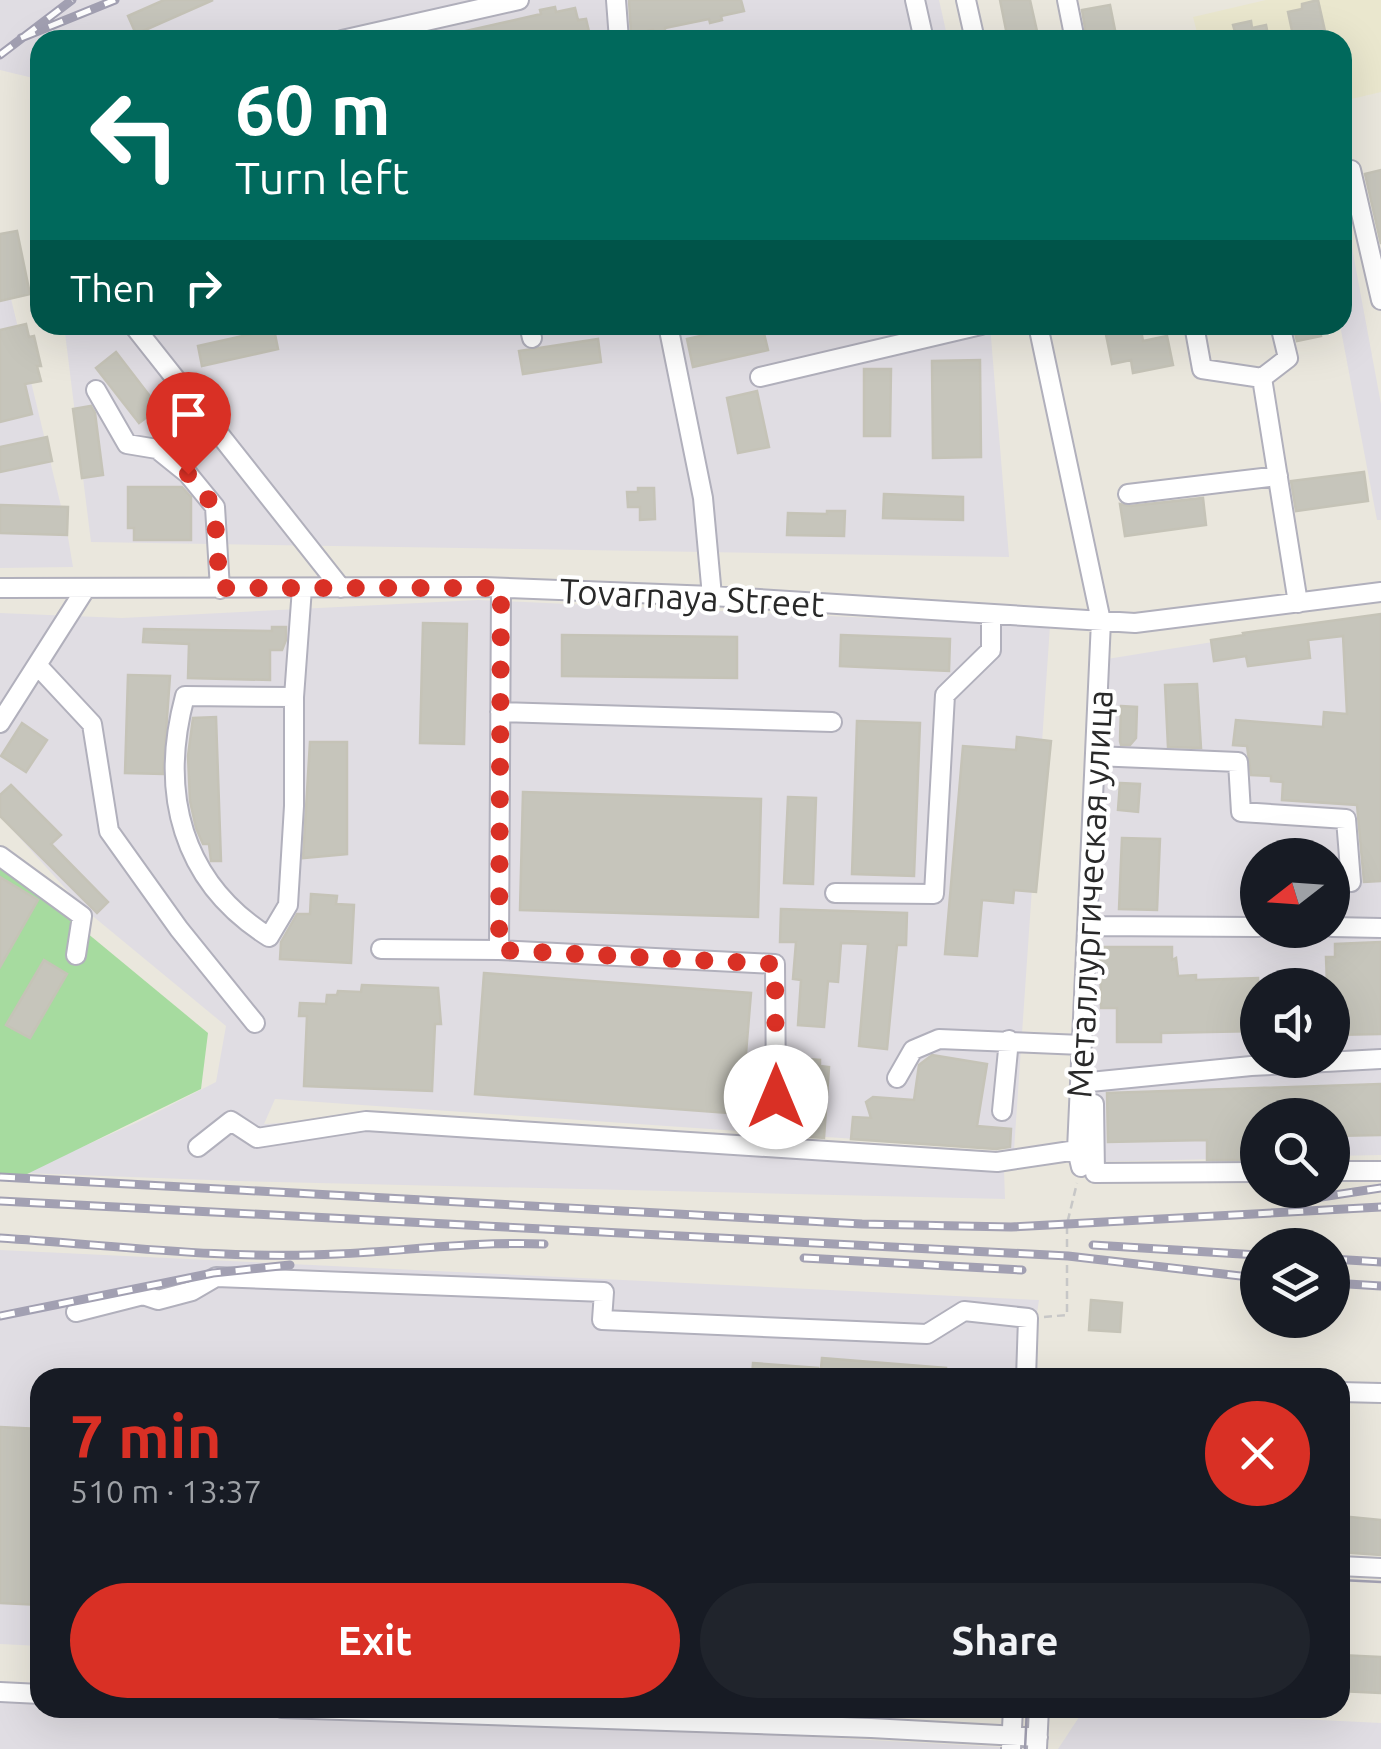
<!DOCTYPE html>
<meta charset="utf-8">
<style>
:root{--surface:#171b24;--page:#20242c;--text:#f1f3f6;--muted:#9ea1a6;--accent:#d93025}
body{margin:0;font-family:Ubuntu,sans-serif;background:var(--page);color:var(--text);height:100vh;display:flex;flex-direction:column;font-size:38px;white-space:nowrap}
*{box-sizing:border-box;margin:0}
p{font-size:32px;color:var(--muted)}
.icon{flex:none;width:55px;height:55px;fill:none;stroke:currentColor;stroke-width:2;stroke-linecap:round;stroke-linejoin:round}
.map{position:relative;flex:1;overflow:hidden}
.side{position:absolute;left:30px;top:1368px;width:1320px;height:350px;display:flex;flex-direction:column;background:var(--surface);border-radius:30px;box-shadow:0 10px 40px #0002}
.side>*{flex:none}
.guide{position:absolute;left:30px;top:30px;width:1322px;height:305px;border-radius:30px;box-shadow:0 10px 40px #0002;background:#00695c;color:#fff;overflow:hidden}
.needle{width:65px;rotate:253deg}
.controls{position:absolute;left:1240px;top:838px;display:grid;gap:20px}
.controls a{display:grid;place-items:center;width:110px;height:110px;border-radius:50%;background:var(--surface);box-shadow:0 10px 40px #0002;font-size:50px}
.pin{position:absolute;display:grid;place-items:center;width:85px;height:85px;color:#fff;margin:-102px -42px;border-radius:50% 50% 50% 0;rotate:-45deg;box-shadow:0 0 10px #0007}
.pin .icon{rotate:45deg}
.me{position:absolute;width:110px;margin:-55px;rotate:0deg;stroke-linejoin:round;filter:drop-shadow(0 0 8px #0008)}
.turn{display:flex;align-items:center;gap:35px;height:210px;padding:0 40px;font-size:45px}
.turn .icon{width:130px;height:130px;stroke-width:2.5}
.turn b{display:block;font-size:70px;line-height:85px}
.then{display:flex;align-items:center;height:95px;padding:0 40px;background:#0003;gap:20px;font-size:38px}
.round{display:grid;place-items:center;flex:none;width:105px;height:105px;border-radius:52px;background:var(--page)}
.summary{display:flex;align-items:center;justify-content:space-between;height:170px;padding:0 40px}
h1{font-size:60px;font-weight:700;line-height:75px;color:var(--accent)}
.cta{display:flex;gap:20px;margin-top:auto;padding:20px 40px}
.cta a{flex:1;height:115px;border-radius:60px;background:var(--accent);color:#fff;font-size:40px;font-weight:700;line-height:115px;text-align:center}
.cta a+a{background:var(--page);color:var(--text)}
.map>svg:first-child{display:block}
.industrial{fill:#e0dde3;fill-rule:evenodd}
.education{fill:#eae7ce}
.green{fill:#a6db9f}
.building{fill:#c6c5bb;stroke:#c5c3b7;stroke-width:2.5}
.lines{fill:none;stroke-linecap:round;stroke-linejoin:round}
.minor-casing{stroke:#b1b0bc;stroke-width:22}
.path{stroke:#c7c7c7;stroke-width:2.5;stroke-dasharray:8 5;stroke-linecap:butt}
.minor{stroke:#fff;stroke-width:18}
.tram{stroke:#a2a0b2;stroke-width:2.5}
.rail-casing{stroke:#a2a0b2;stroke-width:9}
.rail{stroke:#fff;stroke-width:5;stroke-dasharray:15;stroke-linecap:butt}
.route{stroke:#d93025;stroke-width:18;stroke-dasharray:0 32.4}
.labels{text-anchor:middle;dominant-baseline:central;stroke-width:8;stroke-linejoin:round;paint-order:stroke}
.street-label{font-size:35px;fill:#292929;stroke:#fff}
</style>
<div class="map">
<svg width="1381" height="1749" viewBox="0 0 1381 1749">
<rect width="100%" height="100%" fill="#eae7dd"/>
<path class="industrial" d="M0,0H939L948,40H40V130L33,78L0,70Z
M1343,199L1381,404V520H1377L1340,325Z
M0,253L67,531L73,567L0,568Z
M64,325H990L1009,557L91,542Z
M478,600L1050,626L1014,1150L275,1099L264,1124L344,1120L634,1134L923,1169L1004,1170L1005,1199L237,1181L24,1173L138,1122L216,1082L226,1026L83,908L0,816V613L122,618Z
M1381,615V1155L1333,1156L1332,1115H1258L1257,1158L1089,1162L1107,659ZM1258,855H1332V930H1258ZM1258,985H1332V1060H1258Z
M0,1250L1039,1300L1027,1377L40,1378V1646L0,1644Z
M0,1695L40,1697V1708H271L1038,1749H0Z
M1085,1708L1381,1723V1749H1058Z"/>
<path class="education" d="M1266,0H1381V92L1343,101L1342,40H1199L1193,17Z"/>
<path class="green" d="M0,861L208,1033L201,1089L19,1178L0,1177Z"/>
<path class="building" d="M164,0H213L136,34L128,16Z
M629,0H741L744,11L721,16L722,20L710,23L709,19L665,28V31L654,34L653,30L631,34Z
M1000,0H1030L1039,40H1008Z
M1318,0L1327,40H1294L1288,12L1302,9V4Z
M1110,5L1117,40H1087L1082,10Z
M555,7L556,12L575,8L578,20L586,19L591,40H448V35L541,14L540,10Z
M1251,21L1252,28L1266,25L1269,40H1224V35L1235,32L1233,25Z
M1381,170V244L1365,174Z
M17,231L30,294L0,301V234Z
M26,324L29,337L34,336L41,366H37L41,381L25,384L32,414L0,422V330Z
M750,325H762L768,350L693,367L687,339Z
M1104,325H1140L1143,341L1167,336L1173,365L1133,373L1131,360L1112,364Z
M1293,325H1319L1321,336L1297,341Z
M274,329L278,349L202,366L198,346Z
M598,339L601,362L523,374L519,351Z
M116,352L159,408L139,423L96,368Z
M980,360L981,457L933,458L932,361Z
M864,369H891L890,436H864Z
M757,391L769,447L738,453L727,398Z
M91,406L95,413L103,475L82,478L73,409Z
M47,437L52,461L0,472V447Z
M1364,472L1368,501L1296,511L1291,481Z
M128,487H182L191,497V540H134V528H128Z
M638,488H654L655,519L640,520V507H628L627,492H638Z
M884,494L963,497V520L883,518Z
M1203,498L1206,525L1125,536L1120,504L1130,506Z
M0,505L68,507L67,535L0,533Z
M827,511H845L844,536L787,535L788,513L827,514Z
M1381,614V881L1364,882L1357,805L1282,800L1283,782L1271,781V776L1251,775L1247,746L1233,745L1236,720L1323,727L1324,712L1347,714L1343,636L1308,640L1310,658L1248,666L1246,656L1214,661L1211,640L1244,635L1243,633Z
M423,623L467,624L464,744L420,743Z
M272,627H286V640L282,650H270V680L188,678L189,644L143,642L144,629L272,631Z
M562,635L737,637V678L562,676Z
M841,635L950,639L949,671L840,666Z
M128,675L170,676L163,774L125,773Z
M1197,684L1201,748L1168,747L1165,685Z
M1121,706L1137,707L1136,738L1130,745H1121L1120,741Z
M216,717L221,861H211L209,844H203L196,828L190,801L188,756L193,718Z
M857,721L920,723L914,876L852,874Z
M22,723L47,740L26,772L1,756Z
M1017,737L1051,741L1036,892L1014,890L1013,903L982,900L977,956L945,954L963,746L1016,750Z
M310,742H347V854L303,858Z
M1120,783L1140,784L1138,812L1118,810Z
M11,785L61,835L51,844L108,902L97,913L0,816V795Z
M523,792L761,799L758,917L520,910Z
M788,797L816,798L813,884L784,883Z
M1122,838L1160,839L1157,910L1119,909Z
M0,877L38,900L0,967Z
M311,894L337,896L336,904L354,905L351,963L280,959L281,942L297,914H310Z
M781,909L907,913L906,945H897L887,1049L859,1046L868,944L841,943L838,982L828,981L824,1027L798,1025L801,980L793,979L796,942H780Z
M1381,942V1034L1332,1035V985H1327L1326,957H1335V944Z
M1100,947H1172V960L1176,958L1178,976L1196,975V980L1258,978V1031L1161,1033V1042H1117V1008H1101Z
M44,960L67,974L30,1038L6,1025Z
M484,973L751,993L741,1114L475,1094Z
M362,985L438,988L441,1024H435L432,1091L304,1086L307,1016H299L300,1003L326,1004L327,995H337L338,991L361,992Z
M932,1055L987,1064L977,1126L1011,1129L1010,1147L996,1149L851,1139L853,1117L871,1118L866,1102L873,1097L914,1100L919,1065Z
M794,1058L820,1060V1066L829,1067L824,1138L787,1135Z
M1381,1084V1135L1332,1136V1115H1258V1160H1207V1140L1108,1142L1107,1093Z
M1091,1300L1122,1303L1120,1332L1089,1330Z
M822,1358L946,1368V1378H820Z
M753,1363L818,1368V1378H752Z
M0,1427L40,1429V1605L0,1603Z
M1340,1516L1381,1520V1555L1340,1552Z
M1340,1655L1381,1657V1693L1340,1691Z"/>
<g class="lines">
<defs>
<path id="minor" d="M616,0L619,40
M915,0L924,40
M966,0L975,40
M1067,0L1075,40
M342,40L519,0
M1351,170L1381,300
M133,325L341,588
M529,325L532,338
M668,325L703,498L712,596
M1038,325L1101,621L1077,1150L1081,1167
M1194,325L1202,369L1262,378L1298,603
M760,377L981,325
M1262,378L1288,358L1280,325
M96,390L127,444L157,449L188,474L215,507L220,589
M1128,494L1278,476
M0,588L484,587L712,596L1135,623L1381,592
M37,665L92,724L109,831L179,929L255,1023
M294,697L185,696C159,792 181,882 269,937L288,905L294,806V697L302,588
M500,712L832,722
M0,723L86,588
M1095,756L1238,762L1241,812L1346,819L1351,882
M0,856L82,916L76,955
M835,893L934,894L945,695L991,650V614
M1088,926L1258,927
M1332,927L1381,928
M381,949L499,950L501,588
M499,950L775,964L776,1097
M897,1078L913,1050L939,1039L1082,1045
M1080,1083L1251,1066L1381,1059
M1079,1105L1094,1104L1095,1173L1258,1172
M1002,1111L1009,1040
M198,1147L231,1121L257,1138L366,1121L997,1162L1077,1150
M1332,1171H1381
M76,1312L143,1295L158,1300L192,1291L216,1277L604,1292L602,1320L927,1334L964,1311L1028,1318L1026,1378
M1340,1392L1381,1393
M1340,1566L1381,1568
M0,1692L40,1694
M282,1708L871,1728L1038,1737
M1011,1749L1013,1708
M1037,1749L1039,1708"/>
</defs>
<use href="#minor" class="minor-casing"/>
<path class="path" d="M1044,1317L1067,1315V1224L1077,1183"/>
<use href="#minor" class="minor"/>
<path class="tram" d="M1340,1580L1381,1582
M1025,1749L1027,1708"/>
<defs>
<path id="rail" d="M21,38L115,0
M0,55L72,0
M0,1177L862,1224L1011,1227L1381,1207
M1308,1199L1381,1188
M0,1201L1068,1256L1258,1278
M0,1238C111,1245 226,1260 337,1254C406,1251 474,1241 544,1244
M1093,1245L1258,1255
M804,1258L1022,1270
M1332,1259L1381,1262
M1332,1283L1381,1286
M0,1316L213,1273L290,1265"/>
</defs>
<use href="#rail" class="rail-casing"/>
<use href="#rail" class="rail"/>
</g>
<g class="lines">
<path class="route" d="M188,474L214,506L220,588H501L499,950L775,964L776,1097"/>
</g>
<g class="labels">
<g class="street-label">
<text transform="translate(692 597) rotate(3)">Tovarnaya Street</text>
<text transform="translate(1089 894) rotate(-87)">Металлургическая улица</text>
</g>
</g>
</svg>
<div class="controls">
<a><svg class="needle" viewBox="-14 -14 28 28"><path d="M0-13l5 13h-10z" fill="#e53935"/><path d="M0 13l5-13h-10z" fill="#9ea1a6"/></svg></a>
<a><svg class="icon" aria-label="sound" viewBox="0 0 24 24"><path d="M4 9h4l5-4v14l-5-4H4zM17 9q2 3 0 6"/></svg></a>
<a><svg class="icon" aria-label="search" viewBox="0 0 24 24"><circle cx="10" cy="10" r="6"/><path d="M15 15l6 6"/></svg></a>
<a><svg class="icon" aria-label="layers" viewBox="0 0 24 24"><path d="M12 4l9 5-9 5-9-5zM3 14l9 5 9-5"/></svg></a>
</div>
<div class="pin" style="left:188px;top:474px;background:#d93025"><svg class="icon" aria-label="arrive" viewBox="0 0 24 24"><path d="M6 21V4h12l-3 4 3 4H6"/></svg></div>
<svg class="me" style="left:776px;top:1097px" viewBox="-20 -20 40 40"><circle r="19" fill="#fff"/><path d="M0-13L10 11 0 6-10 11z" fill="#d93025"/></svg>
<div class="guide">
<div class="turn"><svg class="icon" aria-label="left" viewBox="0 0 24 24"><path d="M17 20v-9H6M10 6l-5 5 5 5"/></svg><div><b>60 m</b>Turn left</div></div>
<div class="then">Then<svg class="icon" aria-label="right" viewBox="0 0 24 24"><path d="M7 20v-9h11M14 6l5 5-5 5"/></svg></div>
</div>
<section class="side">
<div class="summary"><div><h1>7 min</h1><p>510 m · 13:37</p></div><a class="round" style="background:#d93025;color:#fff"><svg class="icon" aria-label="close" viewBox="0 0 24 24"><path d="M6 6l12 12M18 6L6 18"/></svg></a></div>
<div class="cta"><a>Exit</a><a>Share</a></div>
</section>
</div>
